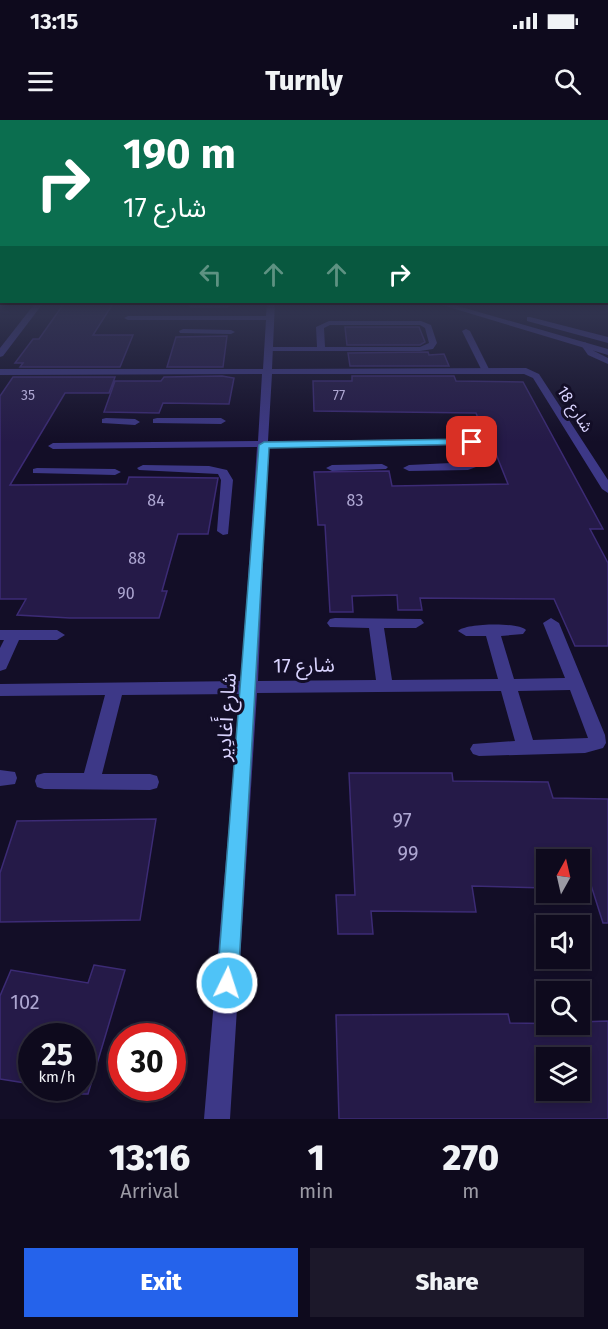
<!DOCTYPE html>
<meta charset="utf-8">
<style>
:root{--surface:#0e0a1d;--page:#1c182a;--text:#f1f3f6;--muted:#9b9aa4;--line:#2e2b3b;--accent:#2563eb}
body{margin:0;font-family:"Fira Sans","Noto Sans Arabic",sans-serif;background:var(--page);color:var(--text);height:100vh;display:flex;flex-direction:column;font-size:22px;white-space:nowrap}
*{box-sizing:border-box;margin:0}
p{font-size:20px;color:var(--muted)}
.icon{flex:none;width:33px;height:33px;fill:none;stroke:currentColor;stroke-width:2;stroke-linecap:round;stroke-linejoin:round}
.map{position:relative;height:999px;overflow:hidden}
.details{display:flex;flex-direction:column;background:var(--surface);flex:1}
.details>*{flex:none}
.guide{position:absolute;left:0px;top:0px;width:609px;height:183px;box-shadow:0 3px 9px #0003,0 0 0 2px var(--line);background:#0b6e4f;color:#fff;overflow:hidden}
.needle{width:39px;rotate:8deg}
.tools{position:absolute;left:536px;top:729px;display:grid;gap:12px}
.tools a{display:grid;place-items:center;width:54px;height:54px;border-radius:0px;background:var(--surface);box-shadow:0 3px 9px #0003,0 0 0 2px var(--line);font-size:30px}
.speed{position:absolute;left:18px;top:903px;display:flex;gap:12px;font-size:30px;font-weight:700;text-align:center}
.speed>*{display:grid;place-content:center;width:78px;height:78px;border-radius:50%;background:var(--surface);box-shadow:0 3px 9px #0003,0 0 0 2px var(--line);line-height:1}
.speed small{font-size:15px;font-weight:400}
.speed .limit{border:9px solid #d22;background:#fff;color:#111}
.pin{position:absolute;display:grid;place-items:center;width:51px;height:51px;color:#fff;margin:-26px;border-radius:12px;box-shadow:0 3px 9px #0006}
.me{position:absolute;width:66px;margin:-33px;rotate:4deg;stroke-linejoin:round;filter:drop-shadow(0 0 4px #0008)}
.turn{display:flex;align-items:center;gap:21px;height:126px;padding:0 24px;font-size:27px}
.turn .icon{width:78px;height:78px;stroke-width:2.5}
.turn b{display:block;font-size:42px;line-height:51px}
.lanes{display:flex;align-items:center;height:57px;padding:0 24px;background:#0003;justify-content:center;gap:30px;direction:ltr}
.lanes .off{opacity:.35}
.eta{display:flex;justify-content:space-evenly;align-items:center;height:102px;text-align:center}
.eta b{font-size:36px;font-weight:800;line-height:42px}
.action{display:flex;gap:12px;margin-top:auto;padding:12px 24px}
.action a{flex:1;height:69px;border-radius:0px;background:var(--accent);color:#fff;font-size:24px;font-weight:800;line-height:69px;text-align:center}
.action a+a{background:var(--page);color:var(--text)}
.status{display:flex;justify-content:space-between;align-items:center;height:42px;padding:0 30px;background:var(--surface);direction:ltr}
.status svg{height:16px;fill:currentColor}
header{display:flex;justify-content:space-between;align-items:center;height:78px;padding:0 24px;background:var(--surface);font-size:27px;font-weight:800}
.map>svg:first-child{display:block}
.building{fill:#251a48;stroke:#3c2b75;stroke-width:1.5;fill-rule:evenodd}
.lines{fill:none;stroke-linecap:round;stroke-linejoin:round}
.service{fill:#3d3887;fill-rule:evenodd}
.minor{fill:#3d3887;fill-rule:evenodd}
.tertiary{fill:#3d3887;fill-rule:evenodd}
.route{fill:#4fc3f7;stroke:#337fa1;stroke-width:1.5}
.labels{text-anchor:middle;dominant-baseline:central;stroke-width:6;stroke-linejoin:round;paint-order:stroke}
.far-number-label{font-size:14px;fill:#ada6d1}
.far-street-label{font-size:16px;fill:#dad4ff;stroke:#130e27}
.number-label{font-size:16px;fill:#ada6d1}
.street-label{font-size:20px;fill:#dad4ff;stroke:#130e27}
.near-number-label{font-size:20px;fill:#ada6d1}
</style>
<div class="status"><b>13:15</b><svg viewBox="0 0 49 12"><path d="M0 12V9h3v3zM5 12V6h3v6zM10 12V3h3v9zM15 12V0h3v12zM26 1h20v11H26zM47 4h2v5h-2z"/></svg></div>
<header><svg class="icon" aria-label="menu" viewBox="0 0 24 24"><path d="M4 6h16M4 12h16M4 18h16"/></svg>Turnly<svg class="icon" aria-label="search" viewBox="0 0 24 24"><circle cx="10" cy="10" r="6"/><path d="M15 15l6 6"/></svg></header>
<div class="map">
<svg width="608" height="999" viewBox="0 0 608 999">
<rect width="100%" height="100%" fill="#130e27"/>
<path class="building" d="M65,182H114L93,215H133L120,247H20L23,243H15L33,219H39Z
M345,207H419L425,222L420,225H347Z
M227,216L223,247H167L176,217Z
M428,232L429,235L444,234L449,246H350L348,233Z
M222,256L234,258L229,284L163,283L159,293L104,292L115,261H161L164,257Z
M352,256H454L456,261L523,262L603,409H590L608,443V526H575L554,479L420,478L422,490H398L397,475L352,476L353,492H330L325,405H318L314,352L389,351L392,366L508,364L490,319H486L476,293L314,291L313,261H352Z
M13,257H115L109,273H65L10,365L127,364L129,357L218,358L208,414H178L162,471H167L159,498H70L17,495L26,479H0V276Z
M349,653H452L453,661L548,662L553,678L608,679V803H603L583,740H546V768L472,766L476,792L371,791L373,814H338L336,775H355Z
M156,699L140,800L0,802V753L17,701Z
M94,845L125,850L88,974H82V916H32V964L0,959V876L11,850L88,863Z
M508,894L510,903L579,904V902L608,901V999H339L336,895ZM546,938H579V970H546Z"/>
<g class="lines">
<path class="service" d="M329,201H421L431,205L437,223L433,229L420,231H268L264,229L268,227H317L316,207ZM330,205H420L425,208L429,223L420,227H325L324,208Z
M466,209L470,211L490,251L489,253L482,251L462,211Z"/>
<path class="minor" d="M36,182H44L3,236L0,237V228Z
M267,182H275L272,249L526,248L539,254L608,360V373L602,369L533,258L524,254H272L268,321L465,319L461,305L466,302L471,305L484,344L468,350L409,351L403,348L409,345L472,342L467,325L268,327L258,561L376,560L369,508L330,507L327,503L330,499L335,498L421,499L424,503L416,508H384L392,560L498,559L486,516H466L458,511C465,503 519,502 526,510L523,514L501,516L514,559L565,558L543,503L551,498L559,503L605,615L606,623L603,628L585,633L479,636L473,634L470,629L473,624L515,621L501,571L257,573L230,999H204L240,574L122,575L102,654H150L157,656L159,662L157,668L150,670L44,669L37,667L35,661L37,655L44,653H84L105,575L0,576V564L241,561L257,327L53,329L48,326L53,323L258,321L262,254L0,255V249H263L266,200H128L124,198L128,196H266ZM570,570L588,618L533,620L518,571Z
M193,184H227L231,186L227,188H190L189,186Z
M183,209L231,210L235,212L231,214L180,213L179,211Z
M585,222L594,231L608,238V244L588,235L581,225Z
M106,298L135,299L140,302L135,305L102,303V299Z
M157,298H221L226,301L221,304L153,303V299Z
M382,344L388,347L386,349L332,351L326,348L332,345Z
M143,345L209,346L227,350L233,360L228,414L223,415L217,411L221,360L218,354L139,350L137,348Z
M37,348L115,349L121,352L115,355L33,353V349Z
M0,510H57L65,515L57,520H19L6,549L0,551V528L4,520H0Z
M0,650L15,652L17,658L15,664L0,666Z"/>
<path class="tertiary" d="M432,182H444L608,229V235Z
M530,197L608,217V223L527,201V197Z"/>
</g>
<linearGradient id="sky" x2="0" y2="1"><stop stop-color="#0a0815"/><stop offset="0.57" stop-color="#333652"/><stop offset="1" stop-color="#333652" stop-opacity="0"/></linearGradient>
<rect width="608" height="322" fill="url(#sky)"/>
<path class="route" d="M472,319L476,320V324L269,328L238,863L235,870L227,874L220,870L217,863L259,325L264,322Z"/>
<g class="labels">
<g class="far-number-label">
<text x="28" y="275">35</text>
<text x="339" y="275">77</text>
</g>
<g class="far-street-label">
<text transform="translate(575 289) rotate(57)">شارع 18</text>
</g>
<g class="number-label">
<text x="156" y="380">84</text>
<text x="355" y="380">83</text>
<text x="137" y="438">88</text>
<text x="126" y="473">90</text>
</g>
<g class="street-label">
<text transform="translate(304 545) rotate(-1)">شارع 17</text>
<text transform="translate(226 597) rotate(-86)">شارع أَغادِير</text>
</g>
<g class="near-number-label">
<text x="402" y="700">97</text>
<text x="408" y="733">99</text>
<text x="25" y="882">102</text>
</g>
</g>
</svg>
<div class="tools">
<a><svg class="needle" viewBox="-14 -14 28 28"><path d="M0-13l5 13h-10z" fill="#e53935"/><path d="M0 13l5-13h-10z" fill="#9b9aa4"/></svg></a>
<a><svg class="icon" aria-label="sound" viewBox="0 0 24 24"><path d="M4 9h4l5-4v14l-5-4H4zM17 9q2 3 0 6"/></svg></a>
<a><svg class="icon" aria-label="search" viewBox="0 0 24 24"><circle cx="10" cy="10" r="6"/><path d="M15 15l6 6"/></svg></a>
<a><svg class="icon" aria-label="layers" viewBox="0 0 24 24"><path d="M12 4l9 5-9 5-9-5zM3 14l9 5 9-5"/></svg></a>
</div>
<div class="speed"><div>25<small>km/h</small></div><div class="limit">30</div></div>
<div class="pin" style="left:472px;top:322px;background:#d93025"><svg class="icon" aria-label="arrive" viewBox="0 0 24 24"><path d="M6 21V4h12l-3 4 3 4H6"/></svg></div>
<svg class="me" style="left:227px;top:863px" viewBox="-20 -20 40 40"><circle r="17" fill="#4fc3f7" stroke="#fff" stroke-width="3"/><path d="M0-11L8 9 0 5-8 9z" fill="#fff"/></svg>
<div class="guide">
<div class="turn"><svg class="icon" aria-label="right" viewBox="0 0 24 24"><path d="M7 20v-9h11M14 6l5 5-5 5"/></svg><div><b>190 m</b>شارع 17</div></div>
<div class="lanes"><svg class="icon off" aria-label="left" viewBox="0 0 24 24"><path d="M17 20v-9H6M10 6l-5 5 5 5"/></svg><svg class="icon off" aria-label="ahead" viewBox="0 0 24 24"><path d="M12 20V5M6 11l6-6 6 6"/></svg><svg class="icon off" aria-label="ahead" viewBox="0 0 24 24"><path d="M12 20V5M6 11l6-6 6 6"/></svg><svg class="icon" aria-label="right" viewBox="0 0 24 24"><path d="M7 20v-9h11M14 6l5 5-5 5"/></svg></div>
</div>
</div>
<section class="details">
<div class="eta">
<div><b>13:16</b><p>Arrival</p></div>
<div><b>1</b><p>min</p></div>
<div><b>270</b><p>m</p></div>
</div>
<div class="action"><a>Exit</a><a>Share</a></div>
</section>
